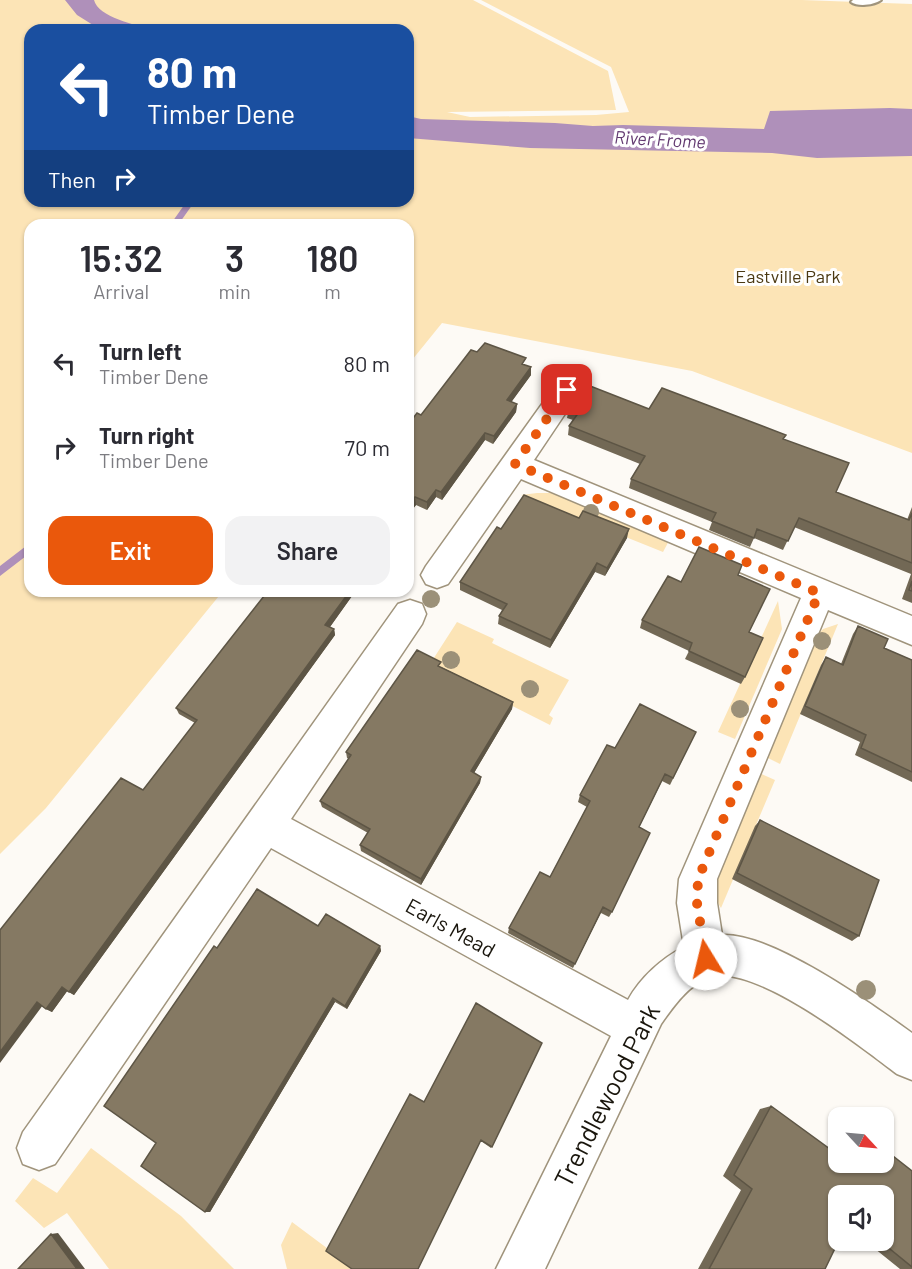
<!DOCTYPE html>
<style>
:root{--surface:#fff;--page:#f2f2f3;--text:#2b2b33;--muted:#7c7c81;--accent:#ea580c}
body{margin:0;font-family:Barlow,sans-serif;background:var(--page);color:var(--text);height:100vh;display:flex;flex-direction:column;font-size:22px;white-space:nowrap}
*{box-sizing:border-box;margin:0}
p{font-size:20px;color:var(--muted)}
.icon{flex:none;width:33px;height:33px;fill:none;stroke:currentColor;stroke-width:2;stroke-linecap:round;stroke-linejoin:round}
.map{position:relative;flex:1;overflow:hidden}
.side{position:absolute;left:24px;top:219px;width:390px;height:378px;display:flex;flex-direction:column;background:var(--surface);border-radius:18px;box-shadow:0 2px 4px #0004}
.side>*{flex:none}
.top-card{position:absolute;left:24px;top:24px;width:390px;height:183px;border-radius:18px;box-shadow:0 2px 4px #0004;background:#1a4fa0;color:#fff;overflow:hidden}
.needle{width:39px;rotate:116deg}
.fabs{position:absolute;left:828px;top:1107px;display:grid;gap:12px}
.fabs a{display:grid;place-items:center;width:66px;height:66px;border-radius:12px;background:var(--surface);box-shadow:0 2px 4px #0004;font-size:30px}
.pin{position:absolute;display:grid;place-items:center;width:51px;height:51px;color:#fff;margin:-26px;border-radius:12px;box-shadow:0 3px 9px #0006}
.me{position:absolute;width:66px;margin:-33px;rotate:351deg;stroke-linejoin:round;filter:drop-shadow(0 0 4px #0008)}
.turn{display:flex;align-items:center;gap:21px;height:126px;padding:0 24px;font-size:27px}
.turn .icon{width:78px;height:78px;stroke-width:2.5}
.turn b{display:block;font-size:42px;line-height:51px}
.then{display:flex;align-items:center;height:57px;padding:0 24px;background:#0003;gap:12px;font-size:22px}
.eta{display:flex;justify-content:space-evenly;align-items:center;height:102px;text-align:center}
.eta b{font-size:36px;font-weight:600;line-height:42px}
.button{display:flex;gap:12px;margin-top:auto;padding:12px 24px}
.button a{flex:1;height:69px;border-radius:18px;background:var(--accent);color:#fff;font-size:24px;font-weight:600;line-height:69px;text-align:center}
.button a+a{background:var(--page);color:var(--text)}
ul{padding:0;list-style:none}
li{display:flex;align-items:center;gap:18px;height:84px;padding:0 24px}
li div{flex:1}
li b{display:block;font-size:22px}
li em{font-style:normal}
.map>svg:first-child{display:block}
.green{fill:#fce4b6;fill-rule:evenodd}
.water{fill:#af90ba}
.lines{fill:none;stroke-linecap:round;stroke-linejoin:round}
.stream{fill:#af90ba;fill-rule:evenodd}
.lane-casing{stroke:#a0947c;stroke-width:4}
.street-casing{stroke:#a0947c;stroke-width:3}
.lane{fill:#fff;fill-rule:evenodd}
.street{fill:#fff;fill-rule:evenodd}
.tree{fill:#9b9078}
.wall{fill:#726855}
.shaded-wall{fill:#5d5545}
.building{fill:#857963;stroke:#5d5545;stroke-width:1.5}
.route{stroke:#ea580c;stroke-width:10;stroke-dasharray:0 18}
.labels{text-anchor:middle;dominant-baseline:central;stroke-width:6;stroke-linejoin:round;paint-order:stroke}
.far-water-label{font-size:18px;font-style:italic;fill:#623970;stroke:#fff}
.far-park-label{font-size:18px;fill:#4b3912;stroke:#fff}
.street-label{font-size:21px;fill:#19150c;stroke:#fff}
.near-street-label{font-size:26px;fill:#19150c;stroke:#fff}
</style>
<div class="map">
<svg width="912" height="1269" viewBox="0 0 912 1269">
<rect width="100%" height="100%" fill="#fdfaf5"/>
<path class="green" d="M0,0H473L608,71L616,110L447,112L470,117L596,115L629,112L611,67L481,0H802L912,4V453L692,371L442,323L408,365V225H30V591H223L46,808L0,854ZM30,30H408V201H30Z
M537,493H551L670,539L663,552L521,495Z
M778,601L782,629L735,739L718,732Z
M457,622L494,639L492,643L569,680L549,715L553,718L550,725L430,664Z
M838,624L780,764L764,756L813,640L823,629Z
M757,772L775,780L721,908C701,880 745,801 757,772Z
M91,1148L181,1216L234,1269H109L67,1213L44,1228L15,1201L33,1178L57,1193Z
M292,1222L355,1269H287L281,1245Z"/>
<path class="water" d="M65,0H94C98,17 136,25 153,30H101L77,15Z
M890,108L912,109V156L817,158L772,153L530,148L408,138V116L421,119L555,123L593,126L623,125L764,129L770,111Z"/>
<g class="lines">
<path class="stream" d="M187,201H195L178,225H170Z
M30,543V553L0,576V566Z"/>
<defs>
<path id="lane" d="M853,0H881C874,5 858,7 851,2Z"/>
<path id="street" d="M567,380L577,383L581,390L534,460L912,616V645L828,610L717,879V903L722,935C770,932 872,1004 912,1033V1080L897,1074C861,1047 755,963 710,977C689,984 673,1007 661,1024L545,1269H496L611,1036L271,848L55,1164L39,1170L23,1164L17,1148L23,1132L398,604L410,600L422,604L426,614L422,624L291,819L628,1000C640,978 662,958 684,947L677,903L679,879L801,598L521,479L448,584L437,588L426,584L421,575L426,566L557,383Z"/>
</defs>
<use href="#lane" class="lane-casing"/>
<use href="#street" class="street-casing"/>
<use href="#lane" class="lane"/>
<use href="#street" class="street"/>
</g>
<g class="tree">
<circle cx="591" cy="512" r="8"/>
<circle cx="431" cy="599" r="9"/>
<circle cx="822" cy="641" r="9"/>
<circle cx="451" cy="660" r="9"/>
<circle cx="530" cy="689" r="9"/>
<circle cx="740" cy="709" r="9"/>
<circle cx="866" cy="990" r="10"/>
</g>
<path class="wall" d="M477,352L531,367V375L511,402L517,404L516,412L493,444L485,440L442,500L436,497L427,510L416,505L408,515V425L421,415Z
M569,408L649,409L784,439L836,492L907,520L912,507V603L902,599L911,574L794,527L783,550L754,538L750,547L709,530L712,522L629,488L631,479L640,464L568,435L569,426L573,420L567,418Z
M501,529L627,538L605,576L595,572L550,648L498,624L499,616L502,610L460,590V582Z
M738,575L749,632L745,677L741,684L685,659L689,651L640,628L642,620L681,582Z
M352,592V596L330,627L334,629L335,635L74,995L67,991L52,1012L46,1009L143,790L195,723L179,714L176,708Z
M858,626L884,648L912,660V782L855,755L860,742L800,714L821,665L826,657L841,664L853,634Z
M441,667L513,702L512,709L474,773L481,777L480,783L421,885L361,851L360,845L368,833L322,807L320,801L349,759L347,758L346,752Z
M696,732L670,785L662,781L639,827L612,912L609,917L601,913L573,968L508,933L509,928L550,877L587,807L578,802L580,795L615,748Z
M760,820L859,936L852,941L732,879L755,826Z
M380,946L381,951L347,1009L335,1002L210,1212L156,1143L217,948Z
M542,1043L491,1148L424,1102Z
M771,1106L838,1162H884L912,1171V1269H900L864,1240H884L838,1196L825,1269H698L741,1190L723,1176L760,1109Z"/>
<path class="shaded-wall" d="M531,367V375L507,408V400Z
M517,404L516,412L493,444L494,436Z
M485,433V440L442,500L441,492Z
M436,490V497L427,510V502Z
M415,497L416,505L408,515V507Z
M629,529L627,538L605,576L607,568Z
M597,563L595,572L550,648L551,640Z
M349,591H352V596L327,631L325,625Z
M334,629L335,635L74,995L69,992Z
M513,702L512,709L471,778V771Z
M481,777L480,783L421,885V879Z
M380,946L381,951L347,1009L345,1006Z
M62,987L68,990L52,1012L46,1009Z
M333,998L335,1002L210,1212H205Z
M37,1002L43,1005L0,1063V1052Z
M58,1233L85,1269H77L51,1234Z"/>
<path class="building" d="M485,343L526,358L522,364L531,367L507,400L517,404L494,436L485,433L441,492L436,490L427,502L415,497L408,507V425L417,413L421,415L471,350L477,352Z
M585,384L649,409L662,388L786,435L783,439L849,463L836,492L909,520L912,513V563L799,518L788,541L757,529L754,538L712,521L716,513L631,479L645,456L569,426L579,412L569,408Z
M524,495L579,518L583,511L629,529L607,568L597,563L551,640L499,616L507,604L460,582L497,527L501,529Z
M699,547L742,565L738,575L770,589L749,632L763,638L745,677L689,651L692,643L642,620L668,576L681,582Z
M912,581V591L909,590Z
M268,591H350L325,625L334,629L69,992L62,987L46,1009L37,1002L0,1052V930L121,778L143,790L197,720L176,708Z
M858,626L888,639L884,648L912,660V772L861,748L866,735L805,706L826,657L843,665Z
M417,650L441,662L438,666L513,702L471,771L481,777L421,879L360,845L370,829L320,801L351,755L346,752Z
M640,704L696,732L673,778L665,774L639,827L650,833L612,912L603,907L575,964L509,928L540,872L550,877L590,801L580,795L607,745L615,748Z
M760,820L879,880L859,936L737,873Z
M257,889L318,926L326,914L380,946L345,1006L333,998L205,1212L141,1166L156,1143L104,1106L214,946L217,948Z
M476,1003L542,1043L492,1147L481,1140L418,1269H352L326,1251L410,1094L424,1102Z
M771,1106L838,1155V1162H848L857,1169L860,1162H884V1149L912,1171V1267L879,1240H884V1196H838L839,1240L825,1269H709L752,1189L734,1175Z
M51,1234L77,1269H18Z"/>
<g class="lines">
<path class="route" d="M567,390L515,464L819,593L698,879L697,903L706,959"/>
</g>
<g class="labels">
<g class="far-water-label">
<text transform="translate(660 139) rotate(3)">River Frome</text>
</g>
<g class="far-park-label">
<text x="788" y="276">Eastville Park</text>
</g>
<g class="street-label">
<text transform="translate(451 927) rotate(29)">Earls Mead</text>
</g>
<g class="near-street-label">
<text transform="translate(606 1095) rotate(-63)">Trendlewood Park</text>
</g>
</g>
</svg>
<div class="fabs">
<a><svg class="needle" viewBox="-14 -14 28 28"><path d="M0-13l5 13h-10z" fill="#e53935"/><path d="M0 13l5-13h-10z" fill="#7c7c81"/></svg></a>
<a><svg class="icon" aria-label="sound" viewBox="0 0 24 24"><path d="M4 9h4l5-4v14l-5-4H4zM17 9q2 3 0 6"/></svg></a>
</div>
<div class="pin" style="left:567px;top:390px;background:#d93025"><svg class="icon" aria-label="arrive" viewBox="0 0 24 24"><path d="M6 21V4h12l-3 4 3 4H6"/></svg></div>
<svg class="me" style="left:706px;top:959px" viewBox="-20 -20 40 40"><circle r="19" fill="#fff"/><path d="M0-13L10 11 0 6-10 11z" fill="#ea580c"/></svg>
<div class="top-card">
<div class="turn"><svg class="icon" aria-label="left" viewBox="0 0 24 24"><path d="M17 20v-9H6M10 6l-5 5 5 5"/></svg><div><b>80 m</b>Timber Dene</div></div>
<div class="then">Then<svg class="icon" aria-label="right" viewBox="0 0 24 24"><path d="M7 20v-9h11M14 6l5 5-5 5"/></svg></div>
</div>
<section class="side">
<div class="eta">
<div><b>15:32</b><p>Arrival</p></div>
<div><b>3</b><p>min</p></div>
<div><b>180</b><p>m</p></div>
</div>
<ul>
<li><svg class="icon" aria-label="left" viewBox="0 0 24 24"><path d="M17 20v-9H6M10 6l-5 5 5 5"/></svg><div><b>Turn left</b><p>Timber Dene</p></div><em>80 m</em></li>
<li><svg class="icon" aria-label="right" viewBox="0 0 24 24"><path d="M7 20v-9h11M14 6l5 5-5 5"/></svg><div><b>Turn right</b><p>Timber Dene</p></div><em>70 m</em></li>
</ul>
<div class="button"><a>Exit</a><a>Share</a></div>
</section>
</div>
